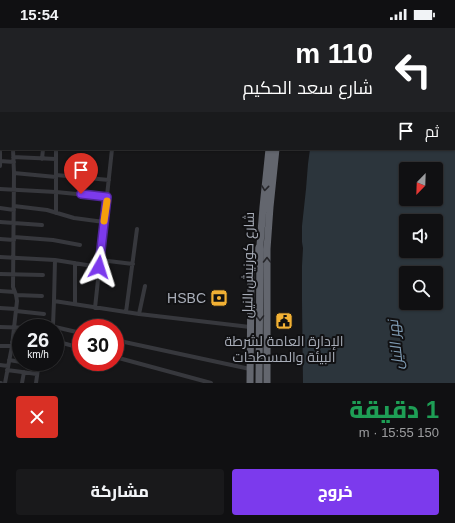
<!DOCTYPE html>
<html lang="ar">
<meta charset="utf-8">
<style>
:root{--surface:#101012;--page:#19191b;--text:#f1f3f6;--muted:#9c9d9f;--line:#303032;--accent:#7c3aed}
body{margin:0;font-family:Arial,Cairo,sans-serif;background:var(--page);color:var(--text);direction:rtl;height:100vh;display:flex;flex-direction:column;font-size:15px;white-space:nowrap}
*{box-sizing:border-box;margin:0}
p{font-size:13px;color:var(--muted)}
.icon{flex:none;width:22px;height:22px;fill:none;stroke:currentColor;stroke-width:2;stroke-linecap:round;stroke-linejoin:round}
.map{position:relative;height:355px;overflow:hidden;direction:ltr}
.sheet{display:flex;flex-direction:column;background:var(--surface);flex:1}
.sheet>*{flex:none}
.hud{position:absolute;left:0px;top:0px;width:455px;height:122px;box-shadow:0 1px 3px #0004,0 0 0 1px var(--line);direction:rtl;background:#202124;color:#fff;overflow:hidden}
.needle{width:26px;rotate:203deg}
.fabs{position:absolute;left:399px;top:134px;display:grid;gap:8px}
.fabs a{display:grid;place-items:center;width:44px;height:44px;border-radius:4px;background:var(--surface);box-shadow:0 1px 3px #0004,0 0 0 1px var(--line);font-size:20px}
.speed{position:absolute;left:12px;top:291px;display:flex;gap:8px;font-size:20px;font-weight:700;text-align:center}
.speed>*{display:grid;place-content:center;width:52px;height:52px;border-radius:50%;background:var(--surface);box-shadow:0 1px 3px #0004,0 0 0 1px var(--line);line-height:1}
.speed small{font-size:10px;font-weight:400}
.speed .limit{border:6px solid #d22;background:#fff;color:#111}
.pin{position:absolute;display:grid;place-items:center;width:34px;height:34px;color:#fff;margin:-41px -17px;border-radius:50% 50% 50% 0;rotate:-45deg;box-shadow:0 0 4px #0007}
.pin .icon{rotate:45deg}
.me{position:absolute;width:44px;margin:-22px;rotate:6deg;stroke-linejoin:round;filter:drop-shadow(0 0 3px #0008)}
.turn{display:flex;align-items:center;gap:14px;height:84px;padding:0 16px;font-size:18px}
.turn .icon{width:52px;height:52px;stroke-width:2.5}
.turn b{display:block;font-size:28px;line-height:34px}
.then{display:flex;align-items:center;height:38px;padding:0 16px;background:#0003;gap:8px;font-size:15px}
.round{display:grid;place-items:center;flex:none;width:42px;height:42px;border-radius:4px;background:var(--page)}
.overview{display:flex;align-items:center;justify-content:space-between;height:68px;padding:0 16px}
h1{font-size:24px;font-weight:800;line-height:30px;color:#1e9e55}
.action{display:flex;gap:8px;margin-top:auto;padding:8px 16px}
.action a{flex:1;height:46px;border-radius:4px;background:var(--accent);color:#fff;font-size:16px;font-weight:800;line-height:46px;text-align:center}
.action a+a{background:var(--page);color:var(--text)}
.status{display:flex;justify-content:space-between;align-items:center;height:28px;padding:0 20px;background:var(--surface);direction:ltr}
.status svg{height:11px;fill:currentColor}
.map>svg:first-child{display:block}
.water{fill:#2c353c;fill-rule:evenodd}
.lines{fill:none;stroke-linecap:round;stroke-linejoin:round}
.street{stroke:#37383d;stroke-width:4}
.highway{stroke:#63666e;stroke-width:7}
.oneway{stroke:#26262a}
.route-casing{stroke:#51269a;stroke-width:10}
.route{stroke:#7c3aed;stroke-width:7}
.slow{stroke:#f59e0b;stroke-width:7}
.labels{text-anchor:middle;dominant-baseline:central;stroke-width:4;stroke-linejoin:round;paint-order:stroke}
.street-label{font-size:14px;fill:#a8adb8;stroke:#111113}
.poi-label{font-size:14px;fill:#a8adb8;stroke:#111113;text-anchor:end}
.water-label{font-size:15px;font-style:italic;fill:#7f9bb3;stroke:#111113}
</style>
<div class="status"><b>15:54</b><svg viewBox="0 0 49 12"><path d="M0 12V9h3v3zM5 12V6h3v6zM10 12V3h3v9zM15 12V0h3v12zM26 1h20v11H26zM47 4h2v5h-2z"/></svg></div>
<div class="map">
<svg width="455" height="355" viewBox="0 0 455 355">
<rect width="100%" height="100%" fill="#161618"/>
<path class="water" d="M338,0H455V355H303L302,273V238L303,220L302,214V198L306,161L308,136L310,121H454V1H338ZM406,141H436V171H406ZM406,193H436V223H406ZM406,245H436V275H406Z"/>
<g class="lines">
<path class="street" d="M17,0V1
M38,0L39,1
M55,0V1
M72,0V1
M96,1V0
M115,1V0
M137,1V0
M0,30H1
M0,49H1
M0,66H1
M0,82H1
M0,99H1
M0,111V138
M13,129L56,131
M42,131L43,121
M0,133L14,134
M14,145L56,149
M56,147L109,152
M0,161L56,164L107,169
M14,178L47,182L74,190L104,194
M0,180L14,182
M56,185V121
M0,194L42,197
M14,209L53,212L80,217
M0,211L14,212
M0,229L55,232L99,239
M55,232L54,273L53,297L55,299L81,305
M100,232L133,236
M0,246L43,247
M0,263L15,264
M16,267L42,268
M54,273L139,286L250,299
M75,276V235
M0,280L16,281
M95,280L112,121
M16,283L44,286
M126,284L137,201
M139,286L145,258
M0,299L34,300
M115,312L250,341
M55,313L81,320
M12,314L21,315
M0,318H12
M115,329L211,355
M9,332L21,334
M21,334L39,337
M0,337L8,338
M7,342L37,346
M0,355H1
M5,355L12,318L17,273L16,267L13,259L14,145L13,121
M22,355L24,344
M36,355L39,334"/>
<path class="highway" d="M281,1V0
M289,1V0
M250,355L251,247C252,237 255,229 259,219
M259,355L260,217L263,179L269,121
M267,355V221L270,179L276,121"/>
</g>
<defs><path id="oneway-chevron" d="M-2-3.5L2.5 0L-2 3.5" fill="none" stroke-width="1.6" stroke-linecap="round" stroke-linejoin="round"/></defs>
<g class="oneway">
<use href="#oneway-chevron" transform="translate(265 160) rotate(96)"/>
<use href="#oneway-chevron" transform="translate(267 232) rotate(-90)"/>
<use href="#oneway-chevron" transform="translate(260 290) rotate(90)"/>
</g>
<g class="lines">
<defs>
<path id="route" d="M81,166L107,169L99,239"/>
</defs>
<use href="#route" class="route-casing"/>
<use href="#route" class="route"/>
<path class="slow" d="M104,193L107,173"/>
</g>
<defs>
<symbol id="bank-square" viewBox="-11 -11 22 22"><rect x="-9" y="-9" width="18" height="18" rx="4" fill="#f2b134" stroke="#111113"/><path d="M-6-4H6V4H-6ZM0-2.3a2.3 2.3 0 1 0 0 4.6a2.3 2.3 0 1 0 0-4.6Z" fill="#111"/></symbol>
<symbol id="civic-square" viewBox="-11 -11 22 22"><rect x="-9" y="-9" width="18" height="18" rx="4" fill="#f2b134" stroke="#111113"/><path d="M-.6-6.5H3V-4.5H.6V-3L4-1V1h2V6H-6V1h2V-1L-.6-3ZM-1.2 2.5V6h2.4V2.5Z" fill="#111"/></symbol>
</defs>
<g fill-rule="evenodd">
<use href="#bank-square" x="209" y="260" width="20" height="20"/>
<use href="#civic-square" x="274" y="283" width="20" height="20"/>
</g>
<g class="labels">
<g class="street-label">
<text transform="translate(248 237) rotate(-89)">شارع كورنيش النيل</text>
</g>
<g class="poi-label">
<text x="206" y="270">HSBC</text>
<text x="284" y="313" text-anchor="middle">الإدارة العامة لشرطة<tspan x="284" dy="16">البيئة والمسطحات</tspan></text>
</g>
<g class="water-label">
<text transform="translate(395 317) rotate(-96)">نهر النيل</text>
</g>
</g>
</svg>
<div class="fabs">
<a><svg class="needle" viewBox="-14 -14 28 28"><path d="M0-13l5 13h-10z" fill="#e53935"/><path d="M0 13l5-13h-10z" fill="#9c9d9f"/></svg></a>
<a><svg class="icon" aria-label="sound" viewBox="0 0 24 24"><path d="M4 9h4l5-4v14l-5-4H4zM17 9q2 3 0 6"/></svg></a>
<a><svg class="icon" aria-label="search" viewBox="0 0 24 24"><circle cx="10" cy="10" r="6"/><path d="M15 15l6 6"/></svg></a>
</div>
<div class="speed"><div>26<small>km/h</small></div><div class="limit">30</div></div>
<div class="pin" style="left:81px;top:166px;background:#d93025"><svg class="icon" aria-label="arrive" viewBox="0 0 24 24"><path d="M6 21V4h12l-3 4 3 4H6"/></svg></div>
<svg class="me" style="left:99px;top:239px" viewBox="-20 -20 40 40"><path d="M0-17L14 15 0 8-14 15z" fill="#7c3aed" stroke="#fff" stroke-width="4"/></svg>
<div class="hud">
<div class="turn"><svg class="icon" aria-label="left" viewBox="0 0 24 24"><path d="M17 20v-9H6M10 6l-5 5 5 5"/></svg><div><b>110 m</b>شارع سعد الحكيم</div></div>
<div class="then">ثم<svg class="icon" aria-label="arrive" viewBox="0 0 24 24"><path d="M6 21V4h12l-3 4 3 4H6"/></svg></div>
</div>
</div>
<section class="sheet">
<div class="overview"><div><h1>1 دقيقة</h1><p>150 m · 15:55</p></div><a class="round" style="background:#d93025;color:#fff"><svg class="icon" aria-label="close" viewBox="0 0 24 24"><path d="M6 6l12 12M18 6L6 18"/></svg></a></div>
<div class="action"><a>خروج</a><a>مشاركة</a></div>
</section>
